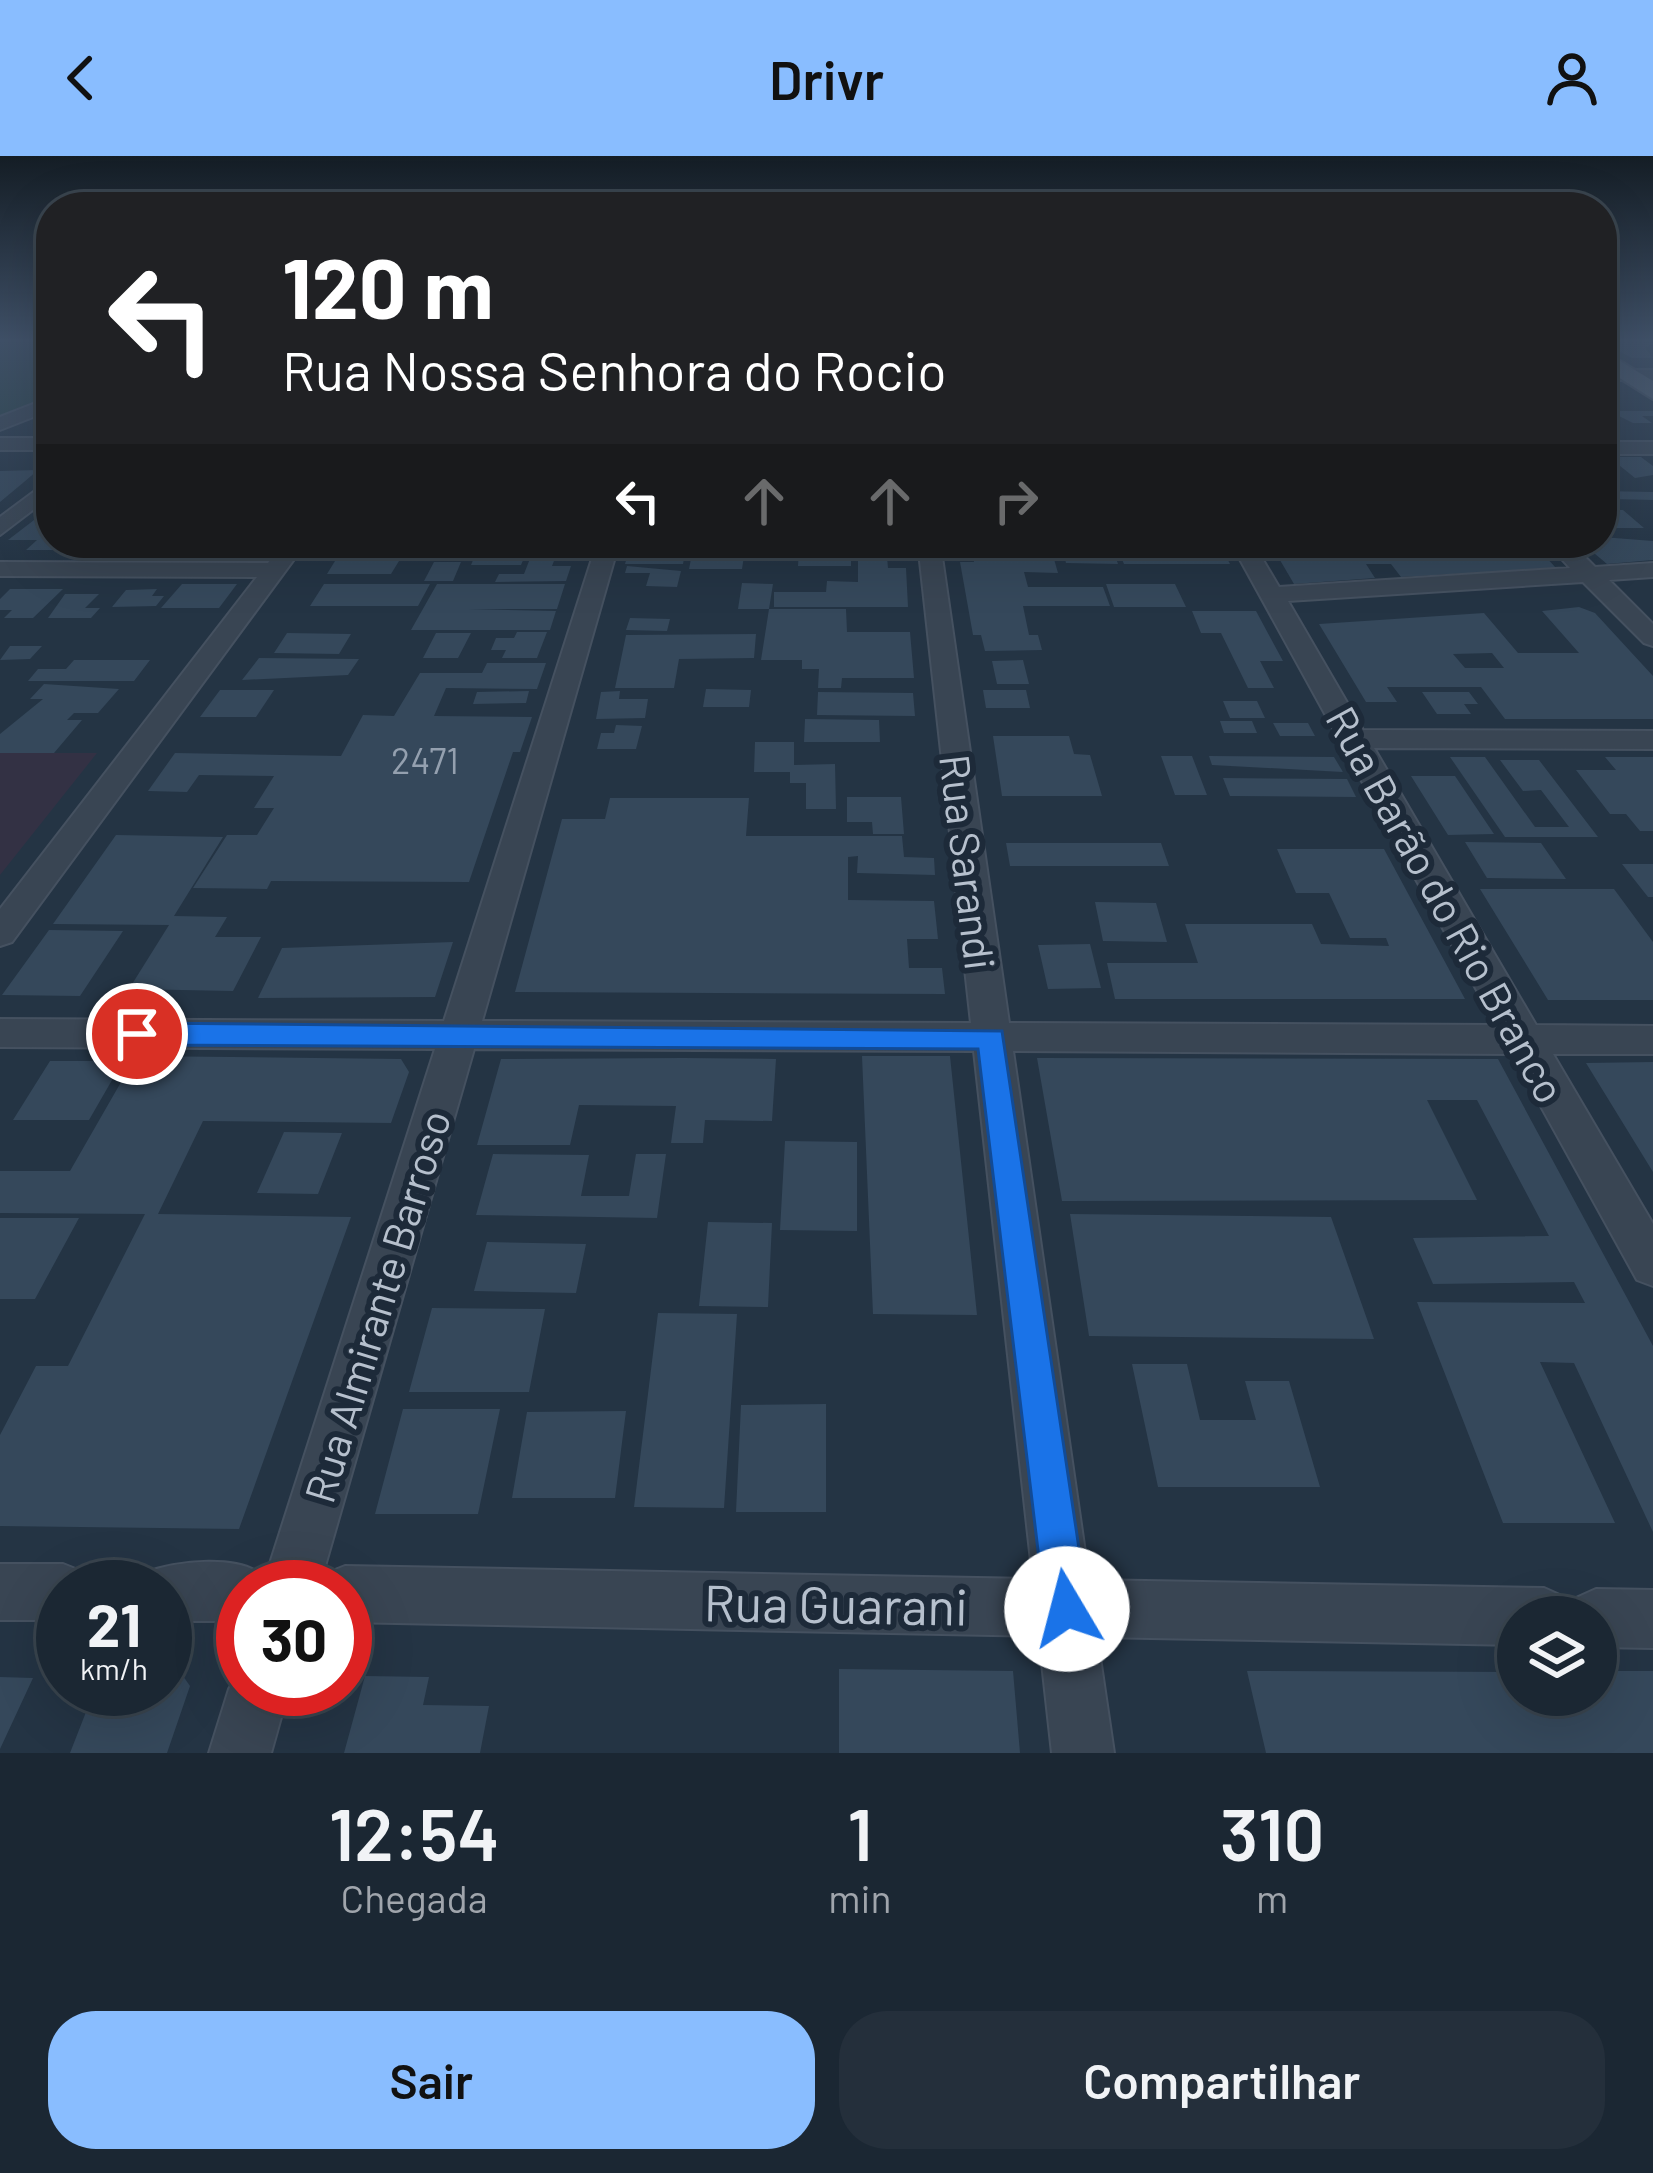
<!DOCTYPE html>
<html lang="pt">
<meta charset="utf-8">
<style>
:root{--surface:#1b2733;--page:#242f3b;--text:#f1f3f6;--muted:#a0a5ac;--line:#39444e;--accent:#89bdff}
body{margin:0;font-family:Barlow,sans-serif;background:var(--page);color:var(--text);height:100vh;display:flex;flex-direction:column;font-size:45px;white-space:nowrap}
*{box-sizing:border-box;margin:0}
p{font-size:39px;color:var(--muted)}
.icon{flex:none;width:66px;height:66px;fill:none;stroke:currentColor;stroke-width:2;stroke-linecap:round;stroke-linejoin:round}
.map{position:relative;height:1597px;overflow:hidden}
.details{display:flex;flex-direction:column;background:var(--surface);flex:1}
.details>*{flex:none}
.guide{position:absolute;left:36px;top:36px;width:1581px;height:366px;border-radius:48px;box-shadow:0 12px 48px #0002,0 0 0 3px var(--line);background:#202124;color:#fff;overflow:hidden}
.tools{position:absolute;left:1497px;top:1440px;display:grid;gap:24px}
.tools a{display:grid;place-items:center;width:120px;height:120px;border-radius:50%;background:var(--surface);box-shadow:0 12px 48px #0002,0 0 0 3px var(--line);font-size:60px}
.speed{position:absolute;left:36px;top:1404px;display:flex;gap:24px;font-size:60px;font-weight:700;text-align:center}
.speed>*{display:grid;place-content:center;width:156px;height:156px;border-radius:50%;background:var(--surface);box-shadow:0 12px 48px #0002,0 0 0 3px var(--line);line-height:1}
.speed small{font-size:30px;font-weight:400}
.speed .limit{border:18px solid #d22;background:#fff;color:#111}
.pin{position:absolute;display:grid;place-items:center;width:102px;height:102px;color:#fff;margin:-51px;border:6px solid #fff;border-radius:50%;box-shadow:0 3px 12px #0007}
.me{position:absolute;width:132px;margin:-66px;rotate:352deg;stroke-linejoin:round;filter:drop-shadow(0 0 9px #0008)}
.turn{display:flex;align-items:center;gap:42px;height:252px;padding:0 48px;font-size:54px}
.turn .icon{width:156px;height:156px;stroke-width:2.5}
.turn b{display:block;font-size:84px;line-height:102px}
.lanes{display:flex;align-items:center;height:114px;padding:0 48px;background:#0003;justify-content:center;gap:60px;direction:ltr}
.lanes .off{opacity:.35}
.eta{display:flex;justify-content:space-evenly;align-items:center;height:204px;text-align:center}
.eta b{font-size:72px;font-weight:600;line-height:84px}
.button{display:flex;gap:24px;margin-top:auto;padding:24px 48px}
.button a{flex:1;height:138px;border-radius:48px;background:var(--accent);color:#111;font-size:48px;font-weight:600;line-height:138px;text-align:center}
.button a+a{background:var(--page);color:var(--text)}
header{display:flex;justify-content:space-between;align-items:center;height:156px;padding:0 48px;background:var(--accent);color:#111;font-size:54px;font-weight:600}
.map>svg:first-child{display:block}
.medical{fill:#333144}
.green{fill:#264345}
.building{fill:#35485b;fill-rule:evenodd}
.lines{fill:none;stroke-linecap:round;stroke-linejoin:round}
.minor-casing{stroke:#455160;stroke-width:4}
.major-casing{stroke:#455160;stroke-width:4}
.minor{fill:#394553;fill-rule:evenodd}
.major{fill:#576474;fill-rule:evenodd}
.route{fill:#1a73e8;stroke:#114b97;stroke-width:3}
.labels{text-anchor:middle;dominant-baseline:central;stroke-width:12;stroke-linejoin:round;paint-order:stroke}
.number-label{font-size:36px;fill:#94a0af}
.street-label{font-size:42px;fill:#b6c0cd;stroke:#1d2a39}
.near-street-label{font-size:51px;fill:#b6c0cd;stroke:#1d2a39}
</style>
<header><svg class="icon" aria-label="back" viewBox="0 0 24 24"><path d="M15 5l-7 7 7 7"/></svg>Drivr<svg class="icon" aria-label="person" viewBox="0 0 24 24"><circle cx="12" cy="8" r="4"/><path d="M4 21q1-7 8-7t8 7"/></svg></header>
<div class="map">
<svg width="1653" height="1597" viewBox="0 0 1653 1597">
<rect width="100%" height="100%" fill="#243444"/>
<path class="medical" d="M0,597H97L0,719Z"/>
<path class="green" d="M0,185H51V249L0,269Z"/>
<path class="building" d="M1618,185L1653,187L1645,192L1653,202H1632L1603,187Z
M1609,255H1653V260H1642L1652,267H1633Z
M1609,301H1641L1653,310V319L1635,322Z
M38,314L24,326L0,346V315Z
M1602,335L1653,336V344L1612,343Z
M51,351V387H83L76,394H26L37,384H8Z
M1602,354H1623L1644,372H1602Z
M1602,381L1653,385V404L1607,408L1582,387H1602Z
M161,387H218L204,403H146Z
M243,387H271L258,404L229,405Z
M325,387H367L355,405H399L391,418H327L335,405H312Z
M390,387H414L406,401H381Z
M536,387H561L552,410H571L566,425L495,426L499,418H524Z
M631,387H687L683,408H625Z
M745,387H796V400H744L742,413H689L693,393H745Z
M957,387H1010L1012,396H1052L1058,417L1024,416L1028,431H1103L1110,450H1023L1029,479H1038L1042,494L985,495L981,479H973L960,406H974L972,397H959Z
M1115,387H1145L1152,397H1175L1170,387H1219L1230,408H1124Z
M1270,387H1372L1380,397H1412L1404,387H1515L1526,400L1544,399L1556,412L1401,421L1391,408H1366L1375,422L1294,428Z
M858,390H886L888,412H906L908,451H774V436H826L827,425L858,426Z
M1062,392L1113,393L1118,408L1066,407Z
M799,394L851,395V410H798Z
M477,395H527L521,409H471Z
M434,406H461L453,425H424Z
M627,410L681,415L677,431L646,430L650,417H625Z
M742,427L773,428L769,453H738Z
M182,428H237L219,452H161Z
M324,428H430L418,450H310Z
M437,428H565L557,453H469L556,455L550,474H411Z
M1106,428H1175L1186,451H1114Z
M10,433H63L33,462H4L12,454H0V443Z
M157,433L152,440H164L156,450L112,451L126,434Z
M65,438H99L85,452H100L91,462H48Z
M1579,451L1595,457L1653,520V563H1505L1481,531H1387L1397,546H1366L1319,468L1484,457L1518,497H1579L1542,455ZM1492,497L1504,512H1465L1453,498Z
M769,453H846L847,476H910L914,522H842L841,532H818L819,513H802V504H761Z
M1192,455H1256L1283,505H1260L1274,532H1248L1221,477H1201Z
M630,462L670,463L667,475L626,474Z
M517,476H547L537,502H502L506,494H491L496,482H514Z
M287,477L351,478L339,498L274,497Z
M436,477H471L458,502H423Z
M756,478L754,502L679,503L674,532H615L626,479Z
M10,490H42L30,503L0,504Z
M259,502L359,503L348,519L242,524Z
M74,504H150L134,525H28L38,513H66Z
M1023,504L1029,528H997L992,505Z
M487,507H546L537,533L446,532L434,560L532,561L520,596H513L469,726L271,725L267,733L193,732L227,679H257L274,652H254L274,620L199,619L187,636L148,635L175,597L341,600L363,559L394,560L420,517H482Z
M44,528L119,533L98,557H74L67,564H82L54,597H0V578L43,543H30Z
M706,533L751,534L749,551H703Z
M220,534H274L256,561H200Z
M983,534H1026L1030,552H986Z
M529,535L526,547L473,548L477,536Z
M620,535L619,543H648L645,562L596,563L601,536Z
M818,536L913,537L915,560L817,559Z
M1422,536H1469L1478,548H1464L1471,558H1437Z
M1223,545H1257L1265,562H1230Z
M805,563L879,564L880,586H804Z
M1220,565H1252L1257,577H1224Z
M1273,567H1308L1315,580H1280Z
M616,569L642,570L636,593H597L601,577H614Z
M993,580H1069L1074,598L1090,599L1102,640H1002Z
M755,586H794V609L835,608L836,653H806V627H790V616H754Z
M1161,600H1192L1207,639H1175Z
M1209,600L1334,601L1343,616L1212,609Z
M1450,601H1485L1535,671H1569L1541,634L1523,635L1500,604H1539L1598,681H1505Z
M1605,601H1653V675H1640L1626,658H1610L1576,614H1616Z
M1411,620H1455L1494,678L1448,679Z
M1223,622L1347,623L1356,641L1230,640Z
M847,641H901L904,678H873L872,666H847Z
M610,642H749L746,680H902L904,701L934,702L935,719L857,717L858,700L848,701V744L934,745L938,783H907L909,812H942L945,838L515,836L562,663H605Z
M116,679L223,681L174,760L227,761L215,781H261L233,835L129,833L169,769L53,768Z
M1465,686L1541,687L1566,723L1487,722Z
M1006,687H1161L1169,710H1010Z
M1277,693H1384L1465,843H1115L1107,807H1198L1185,768H1312L1321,788L1389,790L1386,782H1350L1329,737H1296Z
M1622,708H1653V741H1648Z
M1480,733H1614L1653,786V844H1548Z
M1095,746L1156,747L1167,786L1103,785Z
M49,774L123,775L80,840L2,839Z
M453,786L435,841L258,842L282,792Z
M1090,788L1101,832L1048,833L1038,789Z
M136,900L401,903L409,916L391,967L203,965L158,1058L351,1061L239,1373L0,1370V1279L36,1210H68L145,1058L0,1057V1015H70Z
M862,900H950L977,1159L873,1158Z
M683,902L776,903L772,965L705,964L703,987H671L676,950L579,949L570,989H477L501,903Z
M1037,902L1498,903L1653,1190V1376L1574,1207L1540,1206L1615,1367H1503L1417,1146L1585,1147L1574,1126L1433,1128L1413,1082L1549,1080L1477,944H1427L1477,1044L1062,1045Z
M50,905H123L89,964H13Z
M1653,906V1016L1586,907Z
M284,976L342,977L318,1038L257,1037Z
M785,985L857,986V1075L780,1074Z
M493,998L589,999L581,1040H629L636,998H666L657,1062L476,1059Z
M1070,1058L1331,1061L1374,1183L1089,1180Z
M0,1062H79L35,1143H0Z
M708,1066L772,1067L768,1151L699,1150Z
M487,1086L586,1088L576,1137L474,1135Z
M432,1152L545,1153L529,1236H409Z
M658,1157L737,1158L724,1352L634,1351Z
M1132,1208H1187L1200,1264H1256L1245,1225H1289L1320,1331H1158Z
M826,1248V1356H736L741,1249Z
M403,1253H500L478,1358H375Z
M626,1255L615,1342H512L527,1256Z
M165,1507H174L190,1530L167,1597H70L95,1533H165Z
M839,1513L1013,1515L1020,1597H839Z
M1247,1515L1518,1516V1539H1596V1515H1653V1597H1266Z
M365,1520L429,1521L423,1549L489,1550L480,1597H344Z
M0,1521L33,1522L0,1593Z"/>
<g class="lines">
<defs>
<path id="minor" d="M1602,214H1653V224H1602Z
M51,241V254L0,274V261Z
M0,282H51V294H0Z
M1602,286H1653V298H1602Z
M51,323V340L0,379V361Z
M283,387H306L12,786L0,790V753L257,421L0,420V406L268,407Z
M597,387H619L482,865L971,867L918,387H940L1009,867L1496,869L1231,387H1253L1279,431L1570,412L1547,387H1571L1595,411L1653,407V421L1609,424L1653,468V490L1644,487L1583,426L1288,445L1363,574L1653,575V593L1374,592L1536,869L1653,870V898H1553L1653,1068V1130L1637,1124L1512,898L1013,895L1089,1424L1544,1432L1564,1441L1570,1455L1576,1442L1596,1433L1653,1434V1492L1596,1491V1461H1518V1489L1097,1481L1114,1597H1052L1039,1480L345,1466V1431H320L325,1418L345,1410L1033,1423L974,895L474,893L319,1431H243V1465H165V1431H139L145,1417C173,1405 245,1397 265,1423L435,893L0,891V863L444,865Z
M0,1408H63L83,1416L89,1431H63V1464H0Z
M243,1510V1533H289L271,1597H209L229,1533Z"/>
<path id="major" d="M1602,194L1653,225V243L1602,211Z"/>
</defs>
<use href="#minor" class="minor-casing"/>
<use href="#major" class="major-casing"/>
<use href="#minor" class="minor"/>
<use href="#major" class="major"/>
</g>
<linearGradient id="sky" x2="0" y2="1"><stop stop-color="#141d25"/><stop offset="0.45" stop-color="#3f5067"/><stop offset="1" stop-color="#3f5067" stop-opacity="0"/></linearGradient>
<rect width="1653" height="409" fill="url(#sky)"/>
<path class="route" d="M137,867L1002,875L1088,1453L1082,1468L1067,1475L1052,1468L1045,1453L978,893L137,889L122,878Z"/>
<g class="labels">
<g class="number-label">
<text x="425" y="603">2471</text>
</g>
<g class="street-label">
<text transform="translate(969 706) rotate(83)">Rua Sarandi</text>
<text transform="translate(1447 748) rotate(61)">Rua Barão do Rio Branco</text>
<text transform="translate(376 1150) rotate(-73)">Rua Almirante Barroso</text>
</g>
<g class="near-street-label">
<text transform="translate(836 1447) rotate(1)">Rua Guarani</text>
</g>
</g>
</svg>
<div class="tools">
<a><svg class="icon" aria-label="layers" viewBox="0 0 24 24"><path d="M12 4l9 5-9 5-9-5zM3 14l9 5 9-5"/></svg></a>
</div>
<div class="speed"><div>21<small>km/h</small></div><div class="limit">30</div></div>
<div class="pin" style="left:137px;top:878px;background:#d93025"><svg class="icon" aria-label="arrive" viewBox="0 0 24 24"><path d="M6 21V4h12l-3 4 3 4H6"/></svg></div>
<svg class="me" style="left:1067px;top:1453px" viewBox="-20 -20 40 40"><circle r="19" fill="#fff"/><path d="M0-13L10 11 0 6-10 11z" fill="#1a73e8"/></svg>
<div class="guide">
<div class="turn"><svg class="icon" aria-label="left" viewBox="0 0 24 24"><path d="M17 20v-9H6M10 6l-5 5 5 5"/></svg><div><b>120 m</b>Rua Nossa Senhora do Rocio</div></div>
<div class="lanes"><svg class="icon" aria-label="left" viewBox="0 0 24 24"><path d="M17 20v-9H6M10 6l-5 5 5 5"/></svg><svg class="icon off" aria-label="ahead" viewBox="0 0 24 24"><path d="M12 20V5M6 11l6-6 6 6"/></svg><svg class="icon off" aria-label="ahead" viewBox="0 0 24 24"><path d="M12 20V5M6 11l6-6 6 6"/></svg><svg class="icon off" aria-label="right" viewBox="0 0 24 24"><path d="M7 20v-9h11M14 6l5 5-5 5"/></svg></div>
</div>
</div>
<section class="details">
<div class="eta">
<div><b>12:54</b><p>Chegada</p></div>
<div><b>1</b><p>min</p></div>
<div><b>310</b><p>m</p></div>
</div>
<div class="button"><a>Sair</a><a>Compartilhar</a></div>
</section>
